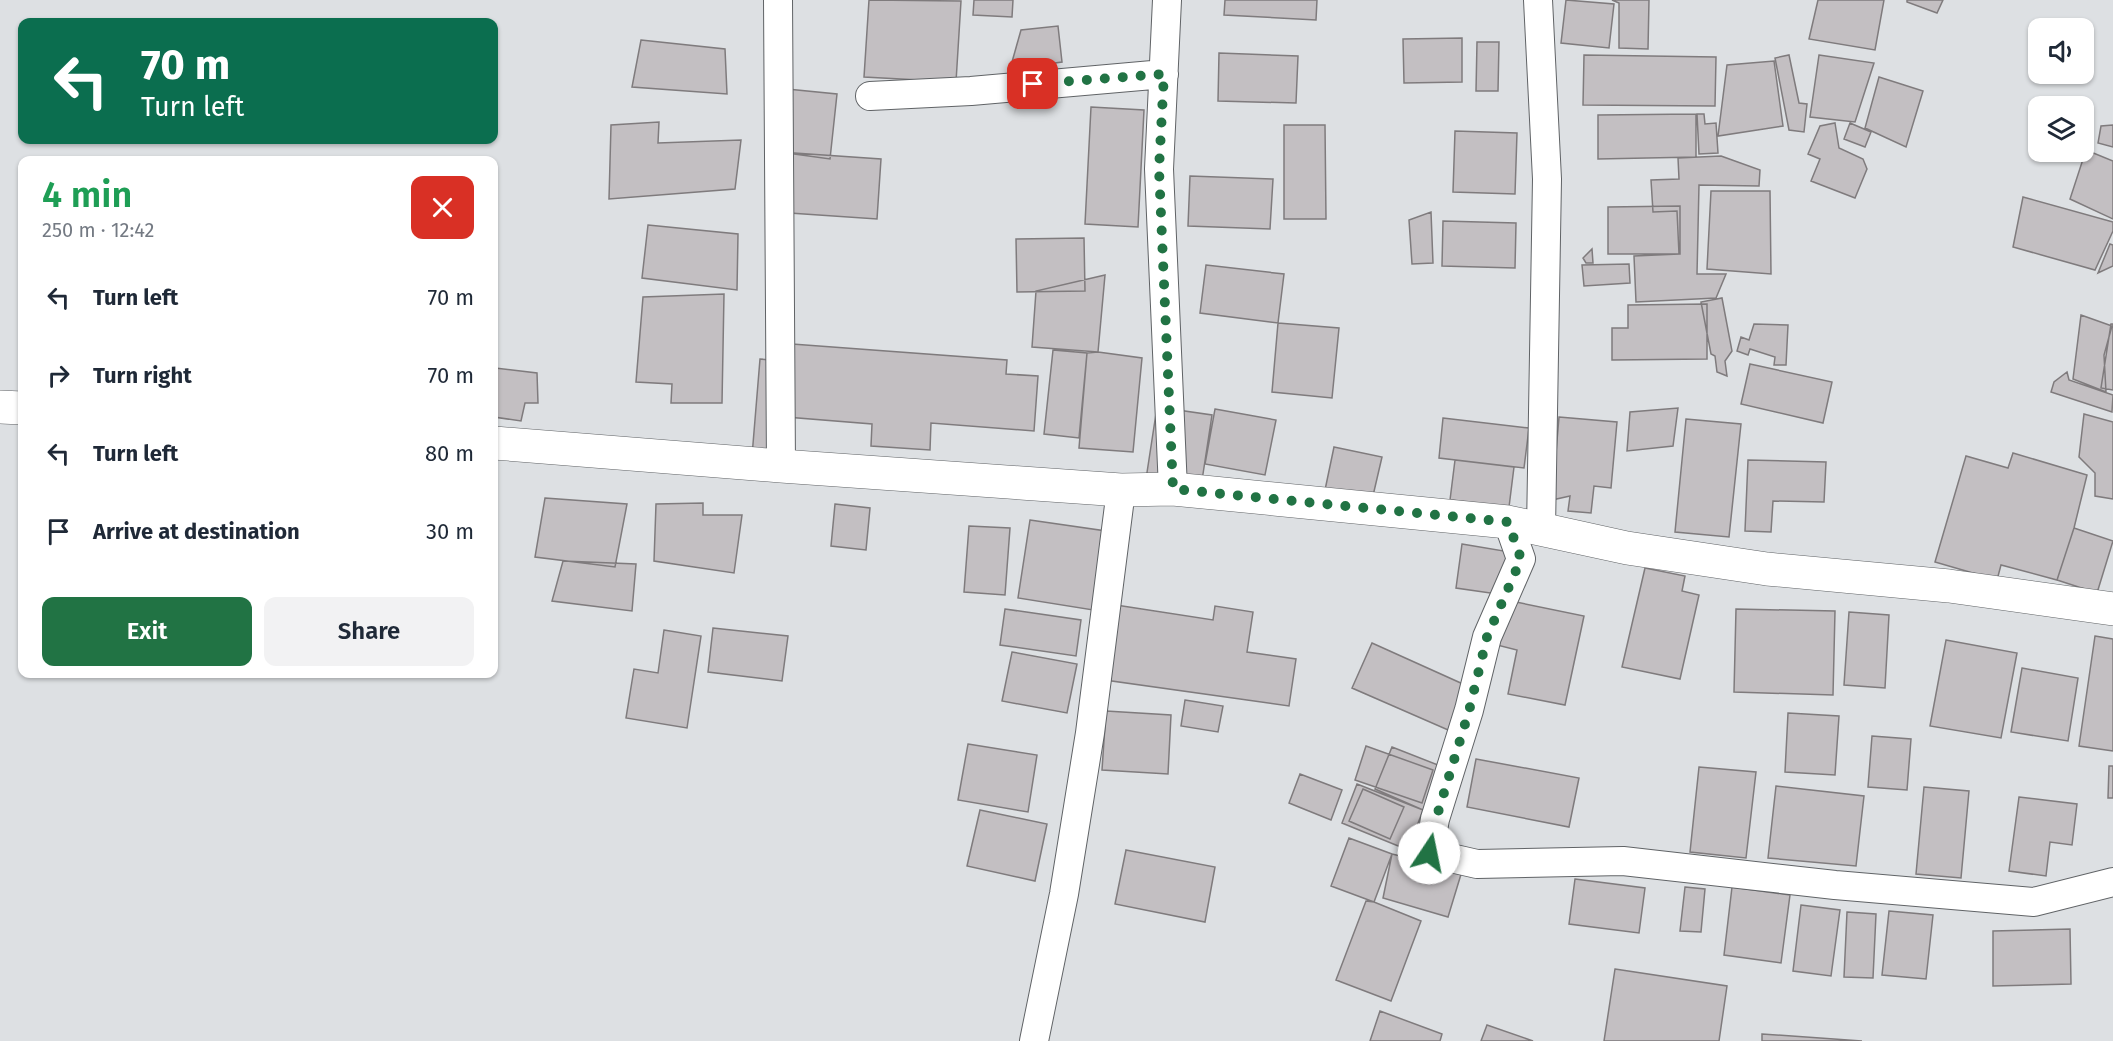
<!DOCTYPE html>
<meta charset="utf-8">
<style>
:root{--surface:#fff;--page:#f2f2f3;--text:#1f2937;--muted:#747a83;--accent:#217344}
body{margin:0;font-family:"Fira Sans",sans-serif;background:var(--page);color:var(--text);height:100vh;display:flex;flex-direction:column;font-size:22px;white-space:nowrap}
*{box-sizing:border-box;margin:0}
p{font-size:20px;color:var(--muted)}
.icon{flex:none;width:33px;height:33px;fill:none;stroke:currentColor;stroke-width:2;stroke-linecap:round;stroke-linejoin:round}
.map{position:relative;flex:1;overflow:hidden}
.panel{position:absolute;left:18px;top:156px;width:480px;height:522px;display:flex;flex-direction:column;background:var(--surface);border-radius:12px;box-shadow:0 2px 4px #0004}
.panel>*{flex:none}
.hud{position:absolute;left:18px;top:18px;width:480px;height:126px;border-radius:12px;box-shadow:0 2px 4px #0004;background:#0b6e4f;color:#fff;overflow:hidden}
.buttons{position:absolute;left:2028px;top:18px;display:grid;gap:12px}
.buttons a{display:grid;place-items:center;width:66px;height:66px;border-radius:12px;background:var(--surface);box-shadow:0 2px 4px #0004;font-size:30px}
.pin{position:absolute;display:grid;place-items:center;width:51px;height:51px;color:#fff;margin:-26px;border-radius:12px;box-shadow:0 3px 9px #0006}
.me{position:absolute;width:66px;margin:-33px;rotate:11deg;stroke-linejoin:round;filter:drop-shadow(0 0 4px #0008)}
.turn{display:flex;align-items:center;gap:21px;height:126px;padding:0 24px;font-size:27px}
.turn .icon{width:78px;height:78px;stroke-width:2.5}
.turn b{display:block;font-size:42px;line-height:51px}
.round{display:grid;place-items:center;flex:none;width:63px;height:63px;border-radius:12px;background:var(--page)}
.summary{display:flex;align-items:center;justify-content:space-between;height:102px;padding:0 24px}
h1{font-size:36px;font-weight:600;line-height:45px;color:#1e9e55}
.action{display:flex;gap:12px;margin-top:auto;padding:12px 24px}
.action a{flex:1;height:69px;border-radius:12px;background:var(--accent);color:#fff;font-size:24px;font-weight:600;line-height:69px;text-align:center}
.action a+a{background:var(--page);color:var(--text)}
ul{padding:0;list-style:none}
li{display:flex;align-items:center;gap:18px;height:78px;padding:0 24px}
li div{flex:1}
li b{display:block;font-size:22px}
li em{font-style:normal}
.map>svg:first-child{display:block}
.building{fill:#c3bfc2;stroke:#7f7b7d;stroke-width:1.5}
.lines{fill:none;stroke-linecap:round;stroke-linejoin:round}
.street-casing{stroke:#606366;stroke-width:30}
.secondary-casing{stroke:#606366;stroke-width:34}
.street{stroke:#fff;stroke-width:28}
.secondary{stroke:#fff;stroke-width:33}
.route{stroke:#217344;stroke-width:10;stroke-dasharray:0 18}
</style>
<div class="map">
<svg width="2113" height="1041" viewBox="0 0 2113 1041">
<rect width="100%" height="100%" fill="#dde0e3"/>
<path class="building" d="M869,0L961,1L956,82L864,77Z
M974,0H1013L1012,17L973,15Z
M1225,0H1317L1316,20L1224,15Z
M1566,0L1614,4L1609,48L1561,43Z
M1612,0H1649L1648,49L1619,48V3Z
M1818,0H1884L1875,50L1809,39Z
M1907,0H1943L1937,13L1907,2Z
M1058,26L1062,62L1010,69L1021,30Z
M1462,38V82L1404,83L1403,39Z
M641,40L725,49L727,94L632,87Z
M1477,42H1499L1498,91H1476Z
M1219,53L1298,56L1296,103L1218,101Z
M1584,55L1716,57L1715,106L1583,105Z
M1789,55L1799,103L1807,104L1804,132L1789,130L1775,58Z
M1819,55L1874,63L1855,122L1810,117Z
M1774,61L1783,126L1718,136L1727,65Z
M1879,77L1923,91L1906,147L1865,128Z
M777,88L837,94L830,159L780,152Z
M1091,107L1144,110L1138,227L1085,224Z
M1696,114V157L1598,159V115Z
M1697,114H1704L1705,124L1716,123L1718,153L1699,154Z
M659,122L658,143L741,140L735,189L609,199L611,125Z
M1835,123L1839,148L1863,159L1867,169L1855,198L1811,181L1820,159L1808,154L1820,126Z
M1850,123L1871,132L1865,147L1844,139Z
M1284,125H1325L1326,219H1284Z
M2113,125V147L2098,143L2101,126Z
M1455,131L1517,133L1515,194L1453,192Z
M2086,150L2113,161V219L2070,199Z
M780,152L881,159L877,219L775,212Z
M1721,156L1760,170L1759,186L1699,185L1697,274H1726L1716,298L1636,302L1634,256L1679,254L1677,211L1653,212L1651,180L1679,179L1678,158Z
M1190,176L1273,179L1270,229L1188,226Z
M1711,191H1770L1771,274L1707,269Z
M2023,197L2113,222V231L2095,270L2013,247Z
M1680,206V254H1608V207Z
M1431,212L1433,263L1412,264L1409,220Z
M1443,221L1516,223L1515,268L1442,266Z
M648,225L738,234L737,290L642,278Z
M1084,238L1085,291L1017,292L1016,239Z
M2110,244L2113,245V266L2098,273Z
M1592,249L1593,263H1586L1583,258Z
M1629,264L1630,283L1584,286L1582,265Z
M1206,265L1284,274L1278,323L1200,313Z
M1105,275L1098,352L1032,347L1036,291Z
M724,294L722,403H671L672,384L636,382L643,297Z
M1722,298L1732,351L1725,361L1727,376L1717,372L1715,356L1711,354L1701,302Z
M1707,304V359L1612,360V328H1628V305Z
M2081,315L2112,326L2104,355L2106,392L2073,379Z
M1278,323L1339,328L1332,398L1272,392Z
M1754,324L1788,325L1786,365H1774L1775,357L1750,349L1748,355L1737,351L1741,337L1749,340Z
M2111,324H2113V390L2101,388Z
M792,344L1007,360L1006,374L1038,376L1034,431L931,423L930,450L871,446L872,424L786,417Z
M1053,350L1087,353L1079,438L1044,434Z
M1098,352L1142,358L1133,452L1079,448L1087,353Z
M760,359L792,362L783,459L752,456Z
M1750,364L1832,382L1823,423L1741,404Z
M495,368L537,373L538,403H525L521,421L494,417Z
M2067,372L2069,380L2113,395L2112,412L2051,392L2054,382Z
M1157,407L1212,415L1201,487L1146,479Z
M1678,408L1673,446L1627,451L1630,412Z
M1215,409L1276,420L1265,475L1205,464Z
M2084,414L2113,422V499L2095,496V473L2079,457Z
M1559,417L1617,422L1611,488L1594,486L1591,513L1568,511L1570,496L1552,500Z
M1443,418L1529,428L1524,468L1439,458Z
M1686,419L1741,424L1729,537L1675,532Z
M1334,447L1382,457L1372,500L1325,490Z
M2013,453L2087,475L2074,528L2057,580L2001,565L1997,580L1935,562L1966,456L2008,468Z
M1455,460L1514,467L1509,507L1450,500Z
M1748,460L1826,462L1824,502L1773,501L1771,532L1745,531Z
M545,498L627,504L615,567L535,557Z
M703,503V515H742L734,573L654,561L656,504Z
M835,504L870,508L866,550L831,546Z
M1030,520L1106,531L1093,610L1018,598Z
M969,526L1010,528L1005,595L964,592Z
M2074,528L2113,541L2097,593L2057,580Z
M1462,544L1510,552L1504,595L1456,588Z
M563,561L636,564L632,611L552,601Z
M1645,568L1685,576L1682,591L1699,595L1680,679L1622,667Z
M1506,600L1584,616L1565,705L1508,694L1517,650L1497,645Z
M1116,605L1213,620L1215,606L1253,612L1247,652L1296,659L1289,706L1105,680Z
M1005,609L1081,620L1076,656L1000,645Z
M1736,609L1835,611L1833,695L1734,692Z
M1849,612L1889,615L1885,688L1844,685Z
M713,628L788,636L782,681L708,672Z
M664,630L701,636L687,728L626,718L634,669L658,673Z
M2095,636L2113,639V751L2079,746Z
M1946,640L2017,653L2001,738L1930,726Z
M1372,643L1474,689L1455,733L1352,688Z
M1012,652L1077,664L1067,713L1002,701Z
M2022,668L2078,678L2068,741L2011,732Z
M1185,700L1223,706L1218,732L1181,726Z
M1106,711L1171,715L1168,774L1102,770Z
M1788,713L1839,716L1835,775L1785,772Z
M1872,736L1911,739L1907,790L1868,787Z
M968,744L1037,755L1028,812L958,800Z
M1366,746L1433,770L1422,803L1355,780Z
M1392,747L1443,767L1423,810L1375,789Z
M1476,759L1579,778L1569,827L1467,807Z
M2109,766H2113V798H2108Z
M1699,767L1756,772L1746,858L1690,852Z
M1300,774L1342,790L1331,820L1289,803Z
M1357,784L1423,810L1408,850L1342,823Z
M1776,786L1864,796L1856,866L1768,858Z
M1924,787L1969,791L1961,878L1916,874Z
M1363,789L1404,807L1390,839L1349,821Z
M2019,797L2077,804L2072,845L2050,842L2046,876L2009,871Z
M980,810L1047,824L1035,881L967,866Z
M1349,838L1392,854L1374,902L1331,886Z
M1126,850L1215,867L1205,922L1115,904Z
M1392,854L1462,871L1448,917L1383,898Z
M1575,879L1645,888L1639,933L1569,924Z
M1685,887L1705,889L1701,932L1680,931Z
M1732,887L1790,895L1781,963L1724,955Z
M1366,901L1374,902L1421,921L1391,1001L1336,980Z
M1801,905L1840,910L1831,976L1793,971Z
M1889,911L1933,915L1926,979L1882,975Z
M1847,912L1876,914L1873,978L1844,977Z
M2070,929L2071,984L1993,986V931Z
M1615,969L1727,986L1719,1041H1604Z
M1380,1011L1442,1034L1440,1041H1370Z
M1487,1025L1533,1041H1481Z
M1762,1034L1862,1041H1762Z"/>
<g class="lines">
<defs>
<path id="street" d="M778,0L781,466
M1167,0L1159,169L1173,489
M1538,0L1547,179L1541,529
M870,96L971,91L1164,74
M1508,522L1521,559L1487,637L1469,710L1435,819L1429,853L1477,864L1623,861L1835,885L2034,902L2113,882
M1034,1041L1064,894L1090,733L1121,490"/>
<path id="secondary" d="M0,407L22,408
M494,443L781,466L1121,490L1173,489L1508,522L1627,548L1767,569L1949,586L2113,609"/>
</defs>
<use href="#street" class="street-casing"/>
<use href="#secondary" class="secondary-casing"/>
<use href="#street" class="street"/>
<use href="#secondary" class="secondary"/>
</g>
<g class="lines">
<path class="route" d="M1033,84L1164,74L1159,169L1173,489L1508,522L1521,559L1487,637L1469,711L1436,819L1429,853"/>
</g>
</svg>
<div class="buttons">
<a><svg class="icon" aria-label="sound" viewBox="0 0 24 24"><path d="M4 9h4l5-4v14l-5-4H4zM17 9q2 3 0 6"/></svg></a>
<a><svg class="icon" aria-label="layers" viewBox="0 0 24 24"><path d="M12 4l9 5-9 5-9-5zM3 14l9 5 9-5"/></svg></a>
</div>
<div class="pin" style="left:1033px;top:84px;background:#d93025"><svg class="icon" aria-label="arrive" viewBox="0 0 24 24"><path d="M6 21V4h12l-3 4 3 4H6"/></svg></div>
<svg class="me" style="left:1429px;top:853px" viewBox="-20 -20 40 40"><circle r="19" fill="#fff"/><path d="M0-13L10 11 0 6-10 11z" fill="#217344"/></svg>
<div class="hud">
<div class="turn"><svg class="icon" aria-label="left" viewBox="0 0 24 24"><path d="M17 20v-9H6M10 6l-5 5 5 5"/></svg><div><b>70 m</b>Turn left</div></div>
</div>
<section class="panel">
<div class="summary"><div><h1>4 min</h1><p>250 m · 12:42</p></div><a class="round" style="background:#d93025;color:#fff"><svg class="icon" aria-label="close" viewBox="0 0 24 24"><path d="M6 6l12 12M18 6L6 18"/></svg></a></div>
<ul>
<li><svg class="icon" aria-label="left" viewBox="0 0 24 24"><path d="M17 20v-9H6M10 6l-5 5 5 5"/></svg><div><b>Turn left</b></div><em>70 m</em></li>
<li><svg class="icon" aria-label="right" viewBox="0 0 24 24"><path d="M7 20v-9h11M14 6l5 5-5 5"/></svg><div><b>Turn right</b></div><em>70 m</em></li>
<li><svg class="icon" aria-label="left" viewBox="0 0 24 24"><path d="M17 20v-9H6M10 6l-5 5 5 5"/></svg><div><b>Turn left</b></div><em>80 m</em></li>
<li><svg class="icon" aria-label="arrive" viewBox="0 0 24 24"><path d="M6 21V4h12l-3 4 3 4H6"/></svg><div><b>Arrive at destination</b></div><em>30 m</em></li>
</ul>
<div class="action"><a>Exit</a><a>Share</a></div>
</section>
</div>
